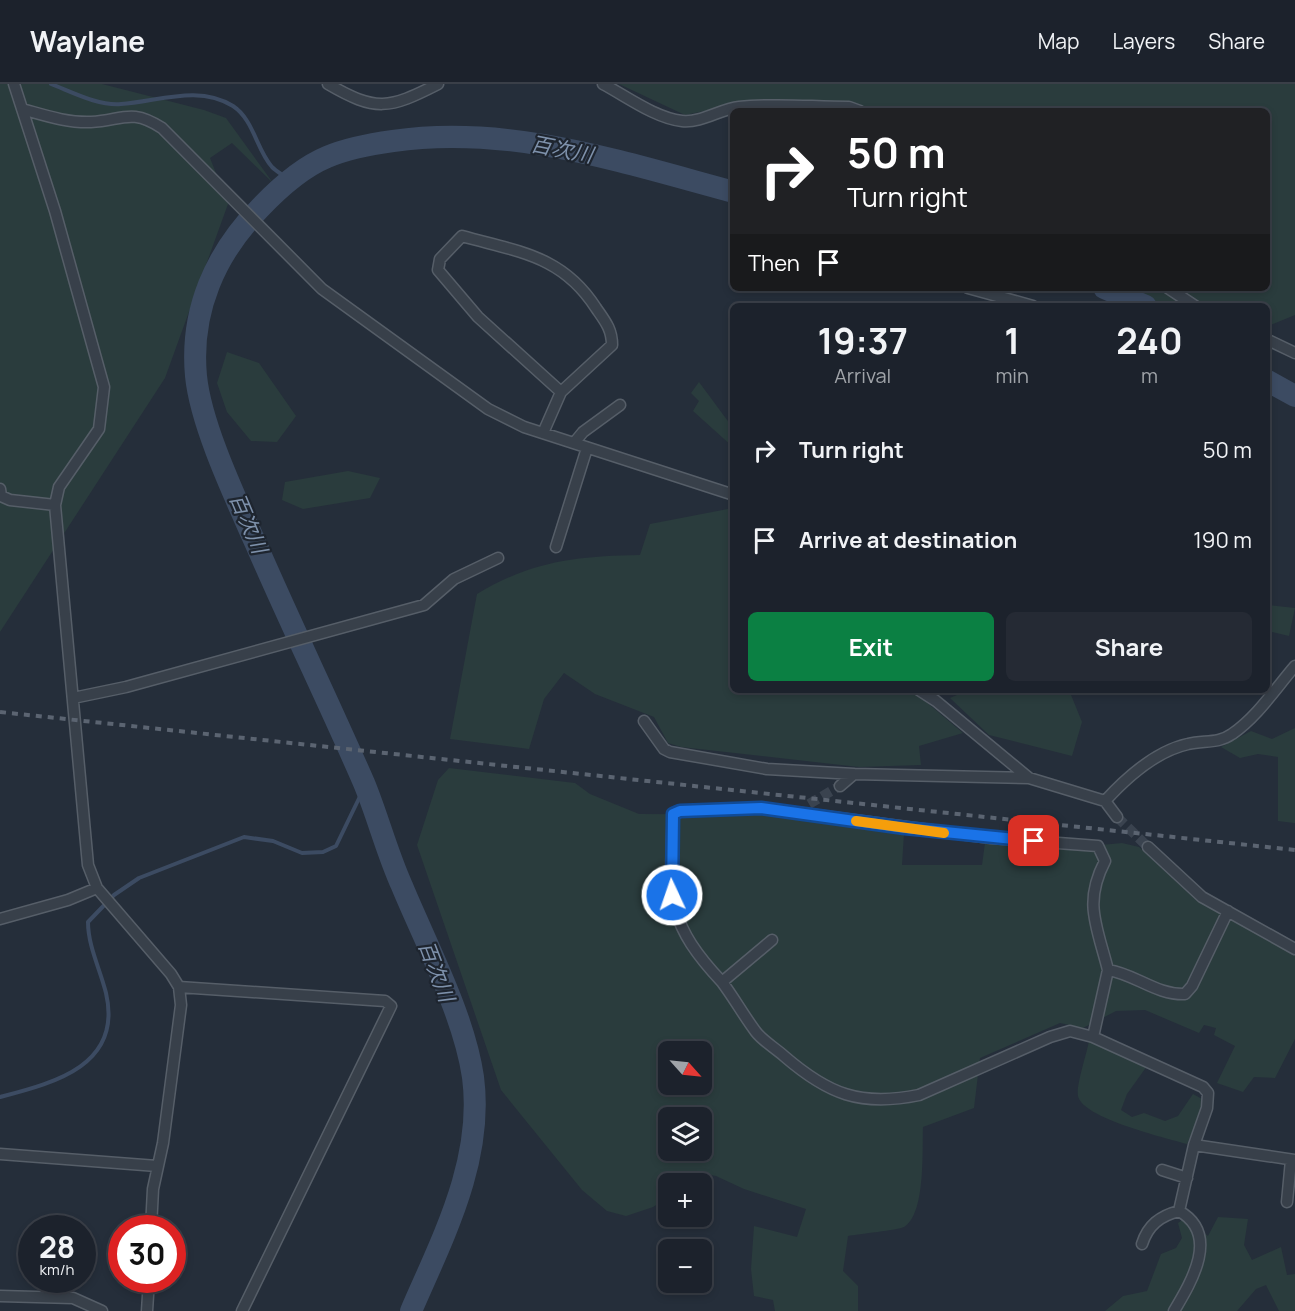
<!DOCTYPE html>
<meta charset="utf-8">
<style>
:root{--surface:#1c222c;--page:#252a34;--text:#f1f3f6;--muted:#a0a4a9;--line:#3a3f48;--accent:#0b8043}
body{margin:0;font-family:Manrope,"Noto Sans JP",sans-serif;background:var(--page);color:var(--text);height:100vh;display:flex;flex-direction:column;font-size:22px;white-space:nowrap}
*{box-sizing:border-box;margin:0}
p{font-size:20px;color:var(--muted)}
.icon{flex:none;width:33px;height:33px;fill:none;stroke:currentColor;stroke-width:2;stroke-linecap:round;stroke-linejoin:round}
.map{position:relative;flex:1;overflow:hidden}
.drawer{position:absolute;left:730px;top:219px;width:540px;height:390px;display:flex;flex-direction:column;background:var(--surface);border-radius:9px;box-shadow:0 3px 9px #0003,0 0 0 2px var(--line)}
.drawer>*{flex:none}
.guide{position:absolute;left:730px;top:24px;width:540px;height:183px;border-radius:9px;box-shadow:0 3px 9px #0003,0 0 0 2px var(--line);background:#202124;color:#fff;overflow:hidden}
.needle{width:39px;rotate:117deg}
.buttons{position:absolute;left:658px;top:957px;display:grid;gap:12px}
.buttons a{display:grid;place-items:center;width:54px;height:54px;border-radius:9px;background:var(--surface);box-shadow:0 3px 9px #0003,0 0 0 2px var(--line);font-size:30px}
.speed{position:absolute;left:18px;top:1131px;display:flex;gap:12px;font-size:30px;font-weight:700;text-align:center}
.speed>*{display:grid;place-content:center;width:78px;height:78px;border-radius:50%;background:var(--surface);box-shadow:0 3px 9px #0003,0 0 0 2px var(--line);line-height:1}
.speed small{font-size:15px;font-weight:400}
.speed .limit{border:9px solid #d22;background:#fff;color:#111}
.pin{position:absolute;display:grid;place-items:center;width:51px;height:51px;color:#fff;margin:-26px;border-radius:12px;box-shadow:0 3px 9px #0006}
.me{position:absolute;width:66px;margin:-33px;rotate:357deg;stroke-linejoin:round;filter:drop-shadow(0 0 4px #0008)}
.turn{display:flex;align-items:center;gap:21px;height:126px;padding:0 18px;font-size:27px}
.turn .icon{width:78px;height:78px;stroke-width:2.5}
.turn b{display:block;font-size:42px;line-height:51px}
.then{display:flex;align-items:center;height:57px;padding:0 18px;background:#0003;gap:12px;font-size:22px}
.eta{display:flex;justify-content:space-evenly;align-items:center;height:102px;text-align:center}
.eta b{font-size:36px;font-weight:700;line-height:42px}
.action{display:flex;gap:12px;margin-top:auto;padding:12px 18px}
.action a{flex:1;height:69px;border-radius:9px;background:var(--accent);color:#fff;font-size:24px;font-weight:700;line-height:69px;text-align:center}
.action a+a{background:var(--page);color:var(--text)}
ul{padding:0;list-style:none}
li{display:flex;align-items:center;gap:18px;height:90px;padding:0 18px}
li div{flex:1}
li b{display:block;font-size:22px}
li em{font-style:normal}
header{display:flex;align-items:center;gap:36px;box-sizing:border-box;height:84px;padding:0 30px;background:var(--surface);border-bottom:2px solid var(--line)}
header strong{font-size:28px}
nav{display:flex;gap:33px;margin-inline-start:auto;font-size:21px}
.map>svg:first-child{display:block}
.green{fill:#2a3c3d;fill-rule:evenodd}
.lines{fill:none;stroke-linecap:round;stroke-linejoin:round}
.stream{stroke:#3c4b62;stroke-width:4}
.river{stroke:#3c4b62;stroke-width:22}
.minor-tunnel{stroke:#3a434f;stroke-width:10;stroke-dasharray:10 5;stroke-linecap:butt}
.minor-casing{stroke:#565e68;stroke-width:13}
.minor{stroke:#38404a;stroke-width:10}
.rail{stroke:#5b6471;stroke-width:4;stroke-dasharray:6 6;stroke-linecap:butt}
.route-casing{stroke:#114b97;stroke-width:15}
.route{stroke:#1a73e8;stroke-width:10}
.slow{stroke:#f59e0b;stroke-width:10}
.labels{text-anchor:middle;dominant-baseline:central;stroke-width:4.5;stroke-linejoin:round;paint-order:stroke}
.water-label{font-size:21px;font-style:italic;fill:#7e91ab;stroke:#1e252f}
</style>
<header>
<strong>Waylane</strong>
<nav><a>Map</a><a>Layers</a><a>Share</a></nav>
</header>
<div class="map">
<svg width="1295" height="1227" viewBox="0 0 1295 1227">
<rect width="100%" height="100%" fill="#252e3a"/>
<path class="green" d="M0,0H102L204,26L226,34L273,99L232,59L210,74L228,120L165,294L0,548Z
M619,0H1295V231L1268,242V222H1160L1126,204H1268V27H868L850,18L763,15L685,31Z
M227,268L259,279L296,332L277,358L251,357L227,328L217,299Z
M699,298L733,344V363L693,327L699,317L691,309Z
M348,387L380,394L370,414L303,425L282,416L285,398Z
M733,424L734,606H912L963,649L919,662L921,681L859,683L681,663L668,659L654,633L595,610L564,589L544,615L529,665L450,655L477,510C531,477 578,472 640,471L650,440Z
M1268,521L1295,524L1289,552L1268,547Z
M980,606L1006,610L1010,606H1069L1082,638L1072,672L989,651L950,614L964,608Z
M1295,644V739H1294L1278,737V673L1258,670L1240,674L1221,663L1251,647L1272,655Z
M449,684L575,699L590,710L639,730L790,731L904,749L902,781H982L985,759L1060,765L1122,759L1139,763L1196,816L1295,870V955L1275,994L1254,993L1243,1008L1217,999L1235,962L1214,951L1216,944L1204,941L1199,949L1145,926L1116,927L1083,944L1060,939L980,974L974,1024L923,1043C922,1066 926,1130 904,1143C898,1146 858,1150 848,1152L843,1187L858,1202V1227H775L773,1216L754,1212L751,1185L754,1142L797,1153L806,1125L744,1105L716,1092L690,1087L682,1099L669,1100V1113L653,1123L626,1132L607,1127L582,1106L501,1006L417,761L438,696ZM669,968H702V1000H669ZM669,1034H702V1066H669Z
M1089,957L1147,982L1127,1010L1121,1026L1132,1033L1144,1029L1165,1037L1178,1032L1193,1010L1202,1015L1200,1030L1187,1060C1166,1054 1082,1034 1078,1012C1076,1001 1087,969 1089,957Z
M1218,1133L1248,1135L1244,1161L1252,1176L1281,1163L1287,1191L1295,1190V1227H1279L1266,1201L1256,1205L1237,1227H1105L1123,1212L1147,1207L1161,1170L1176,1164L1182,1154L1178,1139L1185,1134L1208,1152Z"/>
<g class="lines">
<path class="stream" d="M51,0C72,8 98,22 121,20C157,18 198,0 233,22C254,36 256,65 272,83C277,88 285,92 290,97
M0,1013C53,999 123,982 106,909C100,885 88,862 88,838L114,811L139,794L244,753L273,757L302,769L323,768L336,762L365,702"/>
<path class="river" d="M1104,204L1146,222
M1268,297L1295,312
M411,1227C443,1153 484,1076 473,993C464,931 426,860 402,802C387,769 378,733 364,699C330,621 293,545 259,467C238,419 201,343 196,292C190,227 215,170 260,124C278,105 303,83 327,73C348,64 371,60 393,57C509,40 622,78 734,108"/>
<path class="minor-tunnel" d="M809,720L840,702
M1117,733L1148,763"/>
<defs>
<path id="minor" d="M14,0L55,127L104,303L99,345L59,403L55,421L88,781L97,804L171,890L179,903L181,921L163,1059L153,1105L151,1144
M328,0C376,28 389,25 438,0
M603,0C626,12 655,34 682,37C702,39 720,25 739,23C776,19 812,23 849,23L860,27
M22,25C44,31 67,39 91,38C123,36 131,24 162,44L322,205L488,325L524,343L734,411
M968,204L1033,222
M1168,204L1195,222
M1268,256L1295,269
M543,349L561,308L478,233L438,186L440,175L462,152C518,168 562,171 596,224C605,237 612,245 612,261L561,308
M574,359L583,348L620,321
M0,405L1,412L10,416L55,421
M556,463L587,364
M919,606L936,617L1029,694L1105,717L1117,733
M73,614L126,603L424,521L454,495L498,474
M644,637L664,665L670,668L767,685L854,690
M840,702L854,690L1029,694
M1105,717C1126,694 1156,667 1188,660C1204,656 1218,660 1232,650C1257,633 1276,604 1295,582
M1148,763L1202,813L1295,865
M0,835L68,816L97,804
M772,856L722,898C734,914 744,932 756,948C763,957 775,964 784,972C828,1010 860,1023 919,1011L1050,953L1070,947L1093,953
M722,898C664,836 670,812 673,730L680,727L761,724L991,754L1098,762L1105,777C1083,819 1097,842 1108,886
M179,903L385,917L391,922L242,1227
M1194,1061L1295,1076
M0,1070L157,1082
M1162,1086L1187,1094
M1287,1118L1291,1076
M1142,1160C1148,1141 1160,1132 1179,1127
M0,1212L73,1214L102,1227
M147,1227L149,1196
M1174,1227C1192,1197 1220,1150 1179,1127L1194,1061L1207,1024L1208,1009L1203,1003L1093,953L1108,886C1135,890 1156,911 1185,910L1192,902L1228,827"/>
</defs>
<use href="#minor" class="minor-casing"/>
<use href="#minor" class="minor"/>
<path class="rail" d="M0,628L1295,766"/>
</g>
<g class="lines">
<defs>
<path id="route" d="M672,811L673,730L680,727L761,724L905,744L1034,757"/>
</defs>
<use href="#route" class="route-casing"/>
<use href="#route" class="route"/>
<path class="slow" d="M856,737L944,749"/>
</g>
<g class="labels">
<g class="water-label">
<text transform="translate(562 65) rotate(11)">百次川</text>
<text transform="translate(249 439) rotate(67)">百次川</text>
<text transform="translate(437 887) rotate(69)">百次川</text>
</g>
</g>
</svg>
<div class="buttons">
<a><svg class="needle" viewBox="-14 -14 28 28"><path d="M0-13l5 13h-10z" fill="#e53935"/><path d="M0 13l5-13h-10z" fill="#a0a4a9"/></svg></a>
<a><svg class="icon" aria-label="layers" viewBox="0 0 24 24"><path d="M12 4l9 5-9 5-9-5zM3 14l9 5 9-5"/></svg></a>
<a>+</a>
<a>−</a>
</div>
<div class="speed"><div>28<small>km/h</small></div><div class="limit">30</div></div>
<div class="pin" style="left:1034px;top:757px;background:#d93025"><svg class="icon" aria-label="arrive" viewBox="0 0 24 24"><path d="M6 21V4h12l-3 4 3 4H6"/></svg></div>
<svg class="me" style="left:672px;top:811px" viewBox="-20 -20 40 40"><circle r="17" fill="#1a73e8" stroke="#fff" stroke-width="3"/><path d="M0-11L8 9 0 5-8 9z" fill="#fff"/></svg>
<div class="guide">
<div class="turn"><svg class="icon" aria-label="right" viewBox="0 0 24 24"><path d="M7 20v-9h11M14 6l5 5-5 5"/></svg><div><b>50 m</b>Turn right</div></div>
<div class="then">Then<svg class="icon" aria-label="arrive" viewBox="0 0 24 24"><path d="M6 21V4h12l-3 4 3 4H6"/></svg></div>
</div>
<section class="drawer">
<div class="eta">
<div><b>19:37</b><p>Arrival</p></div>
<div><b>1</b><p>min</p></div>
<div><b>240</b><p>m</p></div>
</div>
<ul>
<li><svg class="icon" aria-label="right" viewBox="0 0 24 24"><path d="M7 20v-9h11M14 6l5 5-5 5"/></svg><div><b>Turn right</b></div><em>50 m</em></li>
<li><svg class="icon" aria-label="arrive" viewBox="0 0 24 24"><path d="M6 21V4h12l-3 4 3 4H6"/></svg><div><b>Arrive at destination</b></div><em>190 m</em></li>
</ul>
<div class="action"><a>Exit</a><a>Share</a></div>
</section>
</div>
